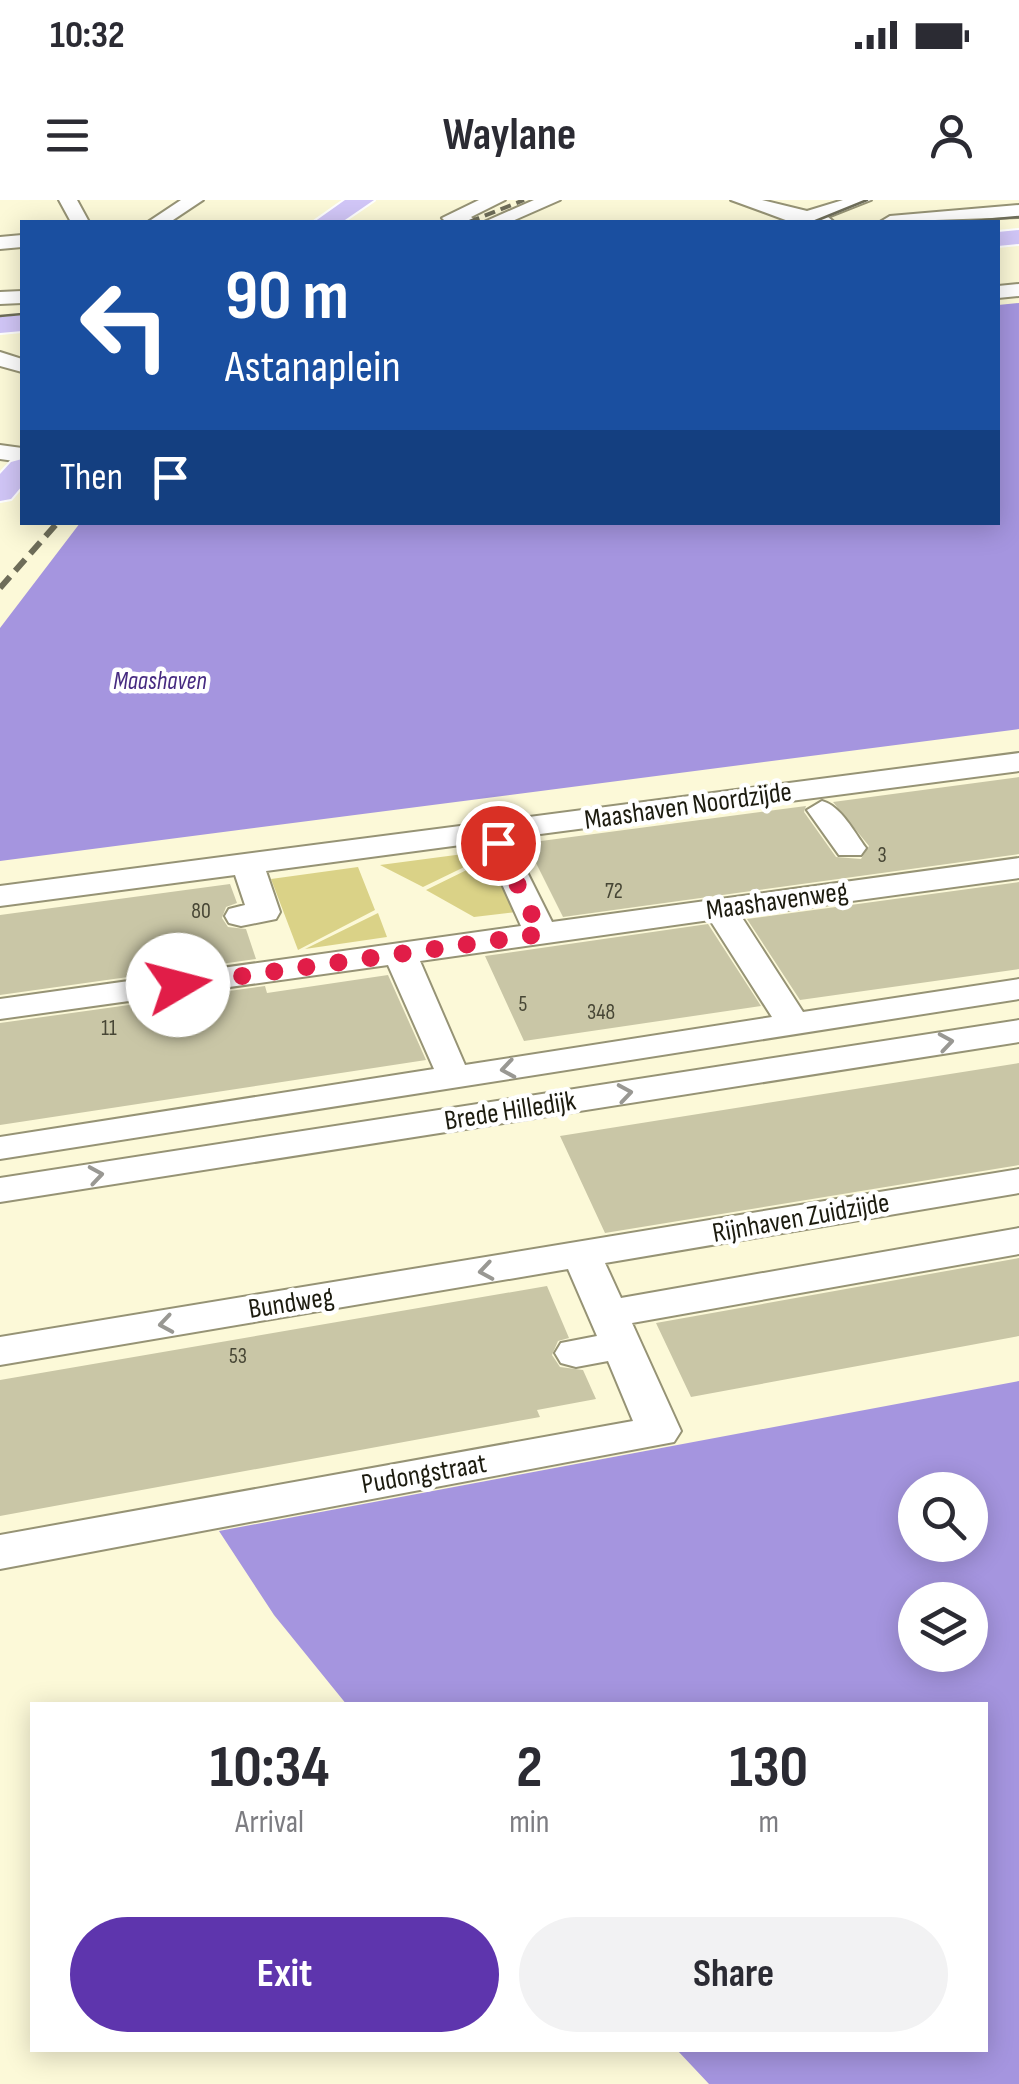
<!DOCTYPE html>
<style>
:root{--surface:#fff;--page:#f2f2f3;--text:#2b2b33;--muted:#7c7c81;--accent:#5e35ad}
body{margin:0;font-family:"Sofia Sans Condensed",sans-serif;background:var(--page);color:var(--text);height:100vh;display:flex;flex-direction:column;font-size:38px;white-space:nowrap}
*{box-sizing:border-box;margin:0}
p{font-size:32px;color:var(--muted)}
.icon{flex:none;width:55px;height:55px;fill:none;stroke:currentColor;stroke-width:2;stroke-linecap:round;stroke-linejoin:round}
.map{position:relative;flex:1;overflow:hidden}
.side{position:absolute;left:30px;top:1502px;width:958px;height:350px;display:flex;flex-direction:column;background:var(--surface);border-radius:0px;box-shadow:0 5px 25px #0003}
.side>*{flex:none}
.top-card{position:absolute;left:20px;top:20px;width:980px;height:305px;border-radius:0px;box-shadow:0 5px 25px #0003;background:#1a4fa0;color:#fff;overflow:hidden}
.tools{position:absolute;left:898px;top:1272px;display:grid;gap:20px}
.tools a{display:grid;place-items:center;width:90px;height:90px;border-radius:50%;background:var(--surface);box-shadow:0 5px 25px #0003;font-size:50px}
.pin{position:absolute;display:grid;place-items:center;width:85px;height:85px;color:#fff;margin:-42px;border:5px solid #fff;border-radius:50%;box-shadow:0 2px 10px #0007}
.me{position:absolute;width:110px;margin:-55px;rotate:82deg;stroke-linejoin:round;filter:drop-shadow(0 0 8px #0008)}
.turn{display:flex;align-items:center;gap:35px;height:210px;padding:0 40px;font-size:45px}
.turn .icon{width:130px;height:130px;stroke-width:2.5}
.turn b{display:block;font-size:70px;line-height:85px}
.then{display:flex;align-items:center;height:95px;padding:0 40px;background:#0003;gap:20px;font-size:38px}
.eta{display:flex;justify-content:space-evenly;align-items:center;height:170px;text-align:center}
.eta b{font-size:60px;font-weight:700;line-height:70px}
.primary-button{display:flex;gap:20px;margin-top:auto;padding:20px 40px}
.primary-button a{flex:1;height:115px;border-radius:60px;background:var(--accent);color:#fff;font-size:40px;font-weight:700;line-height:115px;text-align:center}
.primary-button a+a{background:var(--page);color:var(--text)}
.status{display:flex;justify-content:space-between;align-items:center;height:70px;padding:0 50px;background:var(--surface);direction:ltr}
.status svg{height:28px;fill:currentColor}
header{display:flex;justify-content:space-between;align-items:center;height:130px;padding:0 40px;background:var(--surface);font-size:45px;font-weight:700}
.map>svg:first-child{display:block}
.green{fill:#dad287}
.water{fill:#a595df;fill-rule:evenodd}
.building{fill:#c9c6a6}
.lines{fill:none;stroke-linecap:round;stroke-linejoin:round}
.minor-casing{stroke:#969375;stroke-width:4}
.major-casing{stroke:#fff;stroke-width:4}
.minor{fill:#fff;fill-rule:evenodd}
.major{fill:#d1c6f7;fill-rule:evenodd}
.tram{stroke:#6e6d59;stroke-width:2.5}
.rail-far1{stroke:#6e6d59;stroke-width:4;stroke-dasharray:11 6;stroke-linecap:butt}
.rail{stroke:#6e6d59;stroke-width:6;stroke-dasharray:15 8;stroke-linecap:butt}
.oneway{stroke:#999893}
.route{stroke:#e11d48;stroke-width:18;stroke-dasharray:0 32.4}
.labels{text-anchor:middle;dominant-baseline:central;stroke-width:9;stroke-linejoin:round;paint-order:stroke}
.number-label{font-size:22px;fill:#474635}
.far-water-label{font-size:25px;font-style:italic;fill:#472b81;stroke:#fff}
.street-label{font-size:28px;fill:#1c1b0f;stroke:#fff}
</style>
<div class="status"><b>10:32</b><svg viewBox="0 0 49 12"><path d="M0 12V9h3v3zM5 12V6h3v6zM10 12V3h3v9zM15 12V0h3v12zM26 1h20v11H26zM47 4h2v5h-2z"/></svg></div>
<header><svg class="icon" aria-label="menu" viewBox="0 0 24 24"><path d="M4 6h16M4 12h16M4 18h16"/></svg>Waylane<svg class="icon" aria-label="person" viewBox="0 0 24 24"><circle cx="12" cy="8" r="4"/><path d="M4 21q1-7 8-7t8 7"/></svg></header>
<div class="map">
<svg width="1019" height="1884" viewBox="0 0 1019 1884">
<rect width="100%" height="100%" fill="#fcf9d8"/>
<path class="green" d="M486,651L489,655L423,687L380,665Z
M489,659L516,712L474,717L426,690Z
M358,667L375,710L298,750L271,679Z
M378,713L387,737L305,749Z"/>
<path class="water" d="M1019,103V529L0,661V428L80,323L998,322V105Z
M1019,1181V1884H709L677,1850H985V1505H347L274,1415L219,1331ZM915,1290H970V1345H915ZM915,1400H970V1455H915Z"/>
<path class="building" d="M1019,577V654L563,717L526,643L806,606L804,612L836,657L861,659L869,646L833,602Z
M1019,682V769L800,800L747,719Z
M230,684L237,703L226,707L222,718L228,727L246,729L256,759L0,795V715Z
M708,724L761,806L524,841L485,756Z
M388,775L426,860L0,925V823L265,786L267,793Z
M1019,863V965L605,1033L560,936Z
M1019,1058V1136L691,1197L656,1123Z
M547,1086L569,1138L558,1141L552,1155L560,1167L583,1170L596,1199L537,1210L540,1217L0,1316V1180Z"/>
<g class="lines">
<defs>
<path id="minor" d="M59,0H77L89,22H71Z
M181,0H203L170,22H148Z
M479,0H505L471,17L478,22H446L442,18Z
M534,0H560L510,22H484Z
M731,0H762L807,11L843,0H871L828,17L834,22H791Z
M1019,5V17L880,22L890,16Z
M22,35V47L0,49V37Z
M1019,84V96L998,98V86Z
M22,91V103L0,104V92Z
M0,152L22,159V172L0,166Z
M0,245L22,248V262L0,259Z
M1019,553V571L510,638L552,722L1019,658V678L741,716L803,812L1019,779V799L0,959V937L434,869L388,765L0,819V799L521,726L483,642L266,671L280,712L276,719L241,726L229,723L225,716L229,709L245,705L235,675L0,706V686ZM710,720L772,817L465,865L420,761Z
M822,601C841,606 854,632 866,648L861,655H839L807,610Z
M1019,820V842L0,1002V978Z
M1019,969V993L605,1063L621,1098L1019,1028V1054L632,1123L681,1231L674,1242L0,1369V1335L633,1221L608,1161L576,1167L561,1163L555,1153L561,1143L597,1136L568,1069L0,1165V1137Z"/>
<path id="major" d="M345,0H374L342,22H314Z
M1019,30V44L998,46V32Z
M22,115V131L0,133V117Z
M22,259V286L11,299L0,301V274L11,262Z"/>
</defs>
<use href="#minor" class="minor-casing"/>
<use href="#major" class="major-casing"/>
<use href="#minor" class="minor"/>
<use href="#major" class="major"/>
<path class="tram" d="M813,22L867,0
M962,22L1019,17
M0,116L22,114"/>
<path class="rail-far1" d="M469,22L524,0"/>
<path class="rail" d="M0,388L58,322"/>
</g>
<defs><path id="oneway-chevron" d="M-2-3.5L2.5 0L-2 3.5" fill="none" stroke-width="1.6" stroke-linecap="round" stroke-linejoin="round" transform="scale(2.5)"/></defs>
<g class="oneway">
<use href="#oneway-chevron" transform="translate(946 842) rotate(-9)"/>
<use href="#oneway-chevron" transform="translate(508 869) rotate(171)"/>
<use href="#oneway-chevron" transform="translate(625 893) rotate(-9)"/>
<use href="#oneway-chevron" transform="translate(96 975) rotate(-9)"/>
<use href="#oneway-chevron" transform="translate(486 1071) rotate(171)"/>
<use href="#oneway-chevron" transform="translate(166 1124) rotate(171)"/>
</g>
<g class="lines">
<path class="route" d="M178,785L541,734L498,643"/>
</g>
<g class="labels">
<g class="number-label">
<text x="882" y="655">3</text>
<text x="614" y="691">72</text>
<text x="201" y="711">80</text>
<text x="523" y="804">5</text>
<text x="601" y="812">348</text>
<text x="109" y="828">11</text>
<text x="238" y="1156">53</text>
</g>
<g class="far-water-label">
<text x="160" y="481">Maashaven</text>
</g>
<g class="street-label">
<text transform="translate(688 606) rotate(-8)">Maashaven Noordzijde</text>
<text transform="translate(777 701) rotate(-8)">Maashavenweg</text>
<text transform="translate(510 911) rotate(-9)">Brede Hilledijk</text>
<text transform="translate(801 1018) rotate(-10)">Rijnhaven Zuidzijde</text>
<text transform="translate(291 1103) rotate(-9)">Bundweg</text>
<text transform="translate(424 1274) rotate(-10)">Pudongstraat</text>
</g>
</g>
</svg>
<div class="tools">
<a><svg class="icon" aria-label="search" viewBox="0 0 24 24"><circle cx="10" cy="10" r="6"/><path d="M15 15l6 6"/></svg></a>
<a><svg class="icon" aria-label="layers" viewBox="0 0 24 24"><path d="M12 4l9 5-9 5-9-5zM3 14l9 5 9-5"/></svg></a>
</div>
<div class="pin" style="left:498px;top:643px;background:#d93025"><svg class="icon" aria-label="arrive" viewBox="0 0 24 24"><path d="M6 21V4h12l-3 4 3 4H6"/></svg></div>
<svg class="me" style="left:178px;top:785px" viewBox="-20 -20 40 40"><circle r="19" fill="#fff"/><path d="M0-13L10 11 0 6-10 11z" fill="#e11d48"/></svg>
<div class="top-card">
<div class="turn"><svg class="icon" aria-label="left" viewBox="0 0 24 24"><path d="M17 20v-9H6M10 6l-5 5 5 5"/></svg><div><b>90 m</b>Astanaplein</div></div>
<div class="then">Then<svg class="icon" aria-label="arrive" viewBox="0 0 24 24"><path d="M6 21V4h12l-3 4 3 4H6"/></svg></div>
</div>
<section class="side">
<div class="eta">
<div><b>10:34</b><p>Arrival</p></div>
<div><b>2</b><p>min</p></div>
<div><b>130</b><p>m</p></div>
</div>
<div class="primary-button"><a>Exit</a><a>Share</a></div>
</section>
</div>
